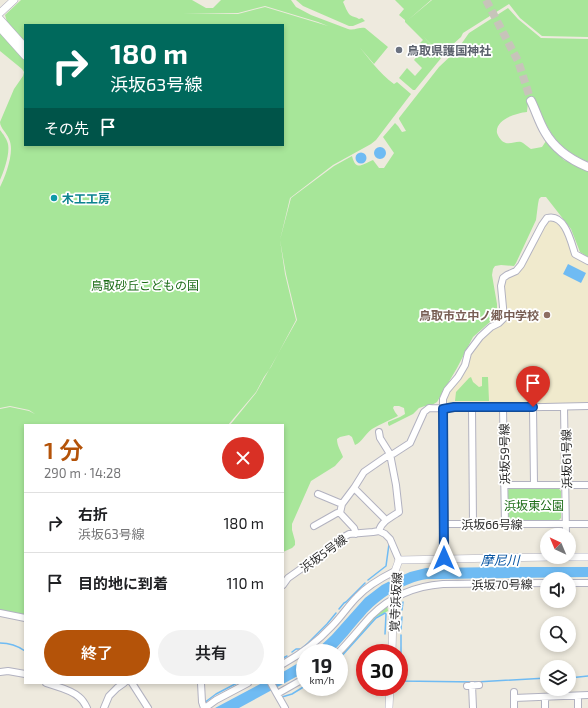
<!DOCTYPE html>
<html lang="ja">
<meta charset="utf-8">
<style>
:root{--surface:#fff;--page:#f2f2f2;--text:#202124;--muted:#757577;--line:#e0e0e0;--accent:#b45309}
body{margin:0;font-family:"Exo 2","Noto Sans JP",sans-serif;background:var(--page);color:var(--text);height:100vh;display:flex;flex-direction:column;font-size:15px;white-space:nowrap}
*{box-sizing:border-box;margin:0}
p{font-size:13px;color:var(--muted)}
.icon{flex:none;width:22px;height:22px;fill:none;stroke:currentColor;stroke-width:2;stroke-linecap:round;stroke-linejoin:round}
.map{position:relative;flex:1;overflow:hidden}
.drawer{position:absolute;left:24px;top:424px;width:260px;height:260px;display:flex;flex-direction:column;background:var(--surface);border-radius:0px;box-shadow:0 2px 6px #0003}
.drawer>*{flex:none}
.banner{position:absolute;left:24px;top:24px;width:260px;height:122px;border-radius:0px;box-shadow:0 2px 6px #0003;background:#00695c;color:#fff;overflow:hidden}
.needle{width:26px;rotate:316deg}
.tools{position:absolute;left:540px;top:528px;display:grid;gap:8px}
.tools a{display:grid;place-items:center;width:36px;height:36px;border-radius:50%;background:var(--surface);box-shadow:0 2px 6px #0003;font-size:20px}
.speed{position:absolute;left:296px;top:644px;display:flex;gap:8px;font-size:20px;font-weight:700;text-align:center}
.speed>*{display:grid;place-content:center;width:52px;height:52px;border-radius:50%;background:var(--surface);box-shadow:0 2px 6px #0003;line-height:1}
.speed small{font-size:10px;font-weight:400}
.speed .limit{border:6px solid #d22;background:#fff;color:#111}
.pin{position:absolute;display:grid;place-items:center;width:34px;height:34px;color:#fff;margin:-41px -17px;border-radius:50% 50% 50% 0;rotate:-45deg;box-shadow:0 0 4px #0007}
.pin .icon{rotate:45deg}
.me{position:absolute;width:44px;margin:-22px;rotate:0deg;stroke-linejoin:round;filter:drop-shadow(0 0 3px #0008)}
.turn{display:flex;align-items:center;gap:14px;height:84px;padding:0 20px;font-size:18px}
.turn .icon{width:52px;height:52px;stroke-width:2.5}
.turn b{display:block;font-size:28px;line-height:34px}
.then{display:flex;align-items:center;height:38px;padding:0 20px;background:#0003;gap:8px;font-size:15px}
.round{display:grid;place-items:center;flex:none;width:42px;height:42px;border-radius:21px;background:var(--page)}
.head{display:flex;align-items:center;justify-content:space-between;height:68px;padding:0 20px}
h1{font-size:24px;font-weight:600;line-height:30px;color:var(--accent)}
.cta{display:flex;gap:8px;margin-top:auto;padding:8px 20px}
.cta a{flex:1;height:46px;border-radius:24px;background:var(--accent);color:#fff;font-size:16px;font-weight:600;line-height:46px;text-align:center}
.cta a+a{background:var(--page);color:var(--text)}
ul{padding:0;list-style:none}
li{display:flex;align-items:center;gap:12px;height:60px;padding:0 20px;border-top:1px solid var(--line)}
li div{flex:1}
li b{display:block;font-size:15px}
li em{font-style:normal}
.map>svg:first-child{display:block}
.education{fill:#f0eacd}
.green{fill:#a7e699;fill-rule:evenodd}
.water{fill:#6fbbf3}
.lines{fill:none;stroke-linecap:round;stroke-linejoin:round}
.stream{stroke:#6fbbf3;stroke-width:1.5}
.secondary-tunnel{stroke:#c7c4ba;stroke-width:8;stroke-dasharray:8 4;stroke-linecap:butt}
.minor-casing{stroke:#b2b2c0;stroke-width:8}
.tertiary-casing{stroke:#b2b2c0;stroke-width:8}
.secondary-casing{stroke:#b2b2c0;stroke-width:10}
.minor{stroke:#fff;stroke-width:6}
.tertiary{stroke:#fff;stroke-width:7}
.secondary{stroke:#fff;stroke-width:8}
.route-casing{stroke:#114b97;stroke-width:10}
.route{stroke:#1a73e8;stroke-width:7}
.worship-dot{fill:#6b7280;stroke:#fff;stroke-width:1.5}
.culture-dot{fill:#0f9aa8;stroke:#fff;stroke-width:1.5}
.education-dot{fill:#8d6e63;stroke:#fff;stroke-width:1.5}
.labels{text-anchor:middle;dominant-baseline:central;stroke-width:3.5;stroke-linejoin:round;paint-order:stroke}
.worship-label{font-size:12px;font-weight:bold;fill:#5b616d;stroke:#fff;text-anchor:start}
.culture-label{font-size:12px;font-weight:bold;fill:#0d838f;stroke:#fff;text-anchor:start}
.park-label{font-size:12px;fill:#1d6d18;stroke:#fff}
.education-label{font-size:12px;font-weight:bold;fill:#785e54;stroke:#fff;text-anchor:end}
.street-label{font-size:12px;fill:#2c2c2c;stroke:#fff}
.water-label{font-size:13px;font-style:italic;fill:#0956a3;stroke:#fff}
</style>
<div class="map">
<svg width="588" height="708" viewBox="0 0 588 708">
<rect width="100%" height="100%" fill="#eeeade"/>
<path class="education" d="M551,221H555L563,228L570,247L588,264V404L448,405L445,402L449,390L468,357L484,336L503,322V281L512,275L547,223Z"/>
<path class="green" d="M21,0H192L206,8H213L221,0H291L296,7L311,15L348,29C354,31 359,27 365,28L388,47L374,64L356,43C368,57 379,73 394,84L397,82L411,94L376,140L371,144L333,165L290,198L280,240L285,274L296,320L271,367L264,377L256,392L228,425H25V616L0,611V409L10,407L29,411L35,414L29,410L10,406L0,408V187C6,175 15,151 9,139C7,133 0,128 0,122L14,89L23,76L24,72L22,69L0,51V32L25,61V145H283V25H25V43L7,22L5,15ZM265,6L318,22L328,26L265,7L238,14H183L238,13Z
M296,0H345L343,2C345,6 347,12 350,15C353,17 356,17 359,19L362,18L365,21L353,26H349L303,6Z
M395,0H431L408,20L432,0H588V37L542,36L520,18L509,4L463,33L461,37L441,55L423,36L442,57L415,90H413L399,78L407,68L415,76L422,68L414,60L423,49L418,45L423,40L405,22V20L399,15L404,9Z
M508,8L518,19L541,38L588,39V162C556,148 547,130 535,100L528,102L527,112C517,113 495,119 497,133C498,136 500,139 502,141C508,146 515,141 521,142C524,143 528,147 531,149L542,147L546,141L564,160L588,170V257L580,252L571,229L546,197H541L539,199L538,204L536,220L516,263L514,266L501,265L495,266L493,269L492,275L497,304V310L495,315L491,321L473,337L457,368L437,402L432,405L425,406L419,408L413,414L389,426L388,424V422L400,417L405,414L404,408L399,406H394L393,408L395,412L398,416C390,420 380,424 372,429C365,434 362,442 355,445L352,437L349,435L340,437L337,439C337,446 341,451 343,457L335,466L311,481L292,524V530L295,541V545L292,548L283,552V425H230L256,393L297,320L286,274L280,240L291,198L334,166L352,156C356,171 361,165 373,160L379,168H384L394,153L383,137L395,123L398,126L402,132L406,131L399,119V118L439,67L457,50L469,33Z
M0,130C3,134 7,139 8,144C10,154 4,171 0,180Z
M471,377L473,382L479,387L482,386V377H488L489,401H455L456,392L469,378Z
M558,488L561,491V518L558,521L509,522L506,519V491L509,489Z
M387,605L388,611L376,617L339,659V654L369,620Z"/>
<path class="water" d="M374 153a6 6 0 1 1 12 0a6 6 0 1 1-12 0Z
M355.5 158a5.5 5.5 0 1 1 11 0a5.5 5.5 0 1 1-11 0Z
M568,264L586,273L581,283L563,274Z
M507,567H588V577L440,579C436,579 432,579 427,579C405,582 378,599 364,616C353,628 343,642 331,653H313L332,635L365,598L382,585L388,582L410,572L426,568Z
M305,659V672L239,708H215L262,683H283V672Z"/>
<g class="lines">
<path class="stream" d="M368,580L386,566L389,544
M339,609L344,603L346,602L365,583
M402,610L403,602
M401,629L402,617
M0,643C9,643 18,646 25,651
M292,652L296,649H301L308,643L327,624L336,613
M401,656V635
M283,658L287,656
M339,659L376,618L385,613L386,614L385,634
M401,662L400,681L476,682L547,678
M569,678L588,676
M282,697L292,694L305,686
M204,703L216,694L237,683"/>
<path class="secondary-tunnel" d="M486,0L518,61L531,101"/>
<defs>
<path id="minor" d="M472,407L473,524
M533,407L534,485
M564,407L566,535
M503,408L505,525
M379,432L380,438L390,454H393L410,443L424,412L429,408C443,409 455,407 469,407C508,408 548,407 588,406
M504,485H588
M354,488L386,520
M318,494L342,504
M445,524H588
M314,526L337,513H340
M356,534L354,528L340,513L342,504L354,488L364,472L390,454L396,485L399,512C391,517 381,522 379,531
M445,558L443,409V399L447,390L458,377L465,365L468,353L480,337L491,327L499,323L504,318L501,286L503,278L507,275L516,271L521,265L542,225L547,218C565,213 571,242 575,254L588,261
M569,583H588
M283,585L288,578L322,554L337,541L349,534L373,532L379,531L385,534L390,539L399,560
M0,613L25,618
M338,653C350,641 360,628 371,616C391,596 415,586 443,584L547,583
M283,664C301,654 318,641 332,626C341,617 348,606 357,597C367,586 381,578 395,571
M0,672L8,671L25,674
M46,683C57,687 70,689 79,697C83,700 85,704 87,708
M132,683L148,708
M201,683L202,702L204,708
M271,683L277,694
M472,685L473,708
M467,686L479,685
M514,692V708
M578,696V708
M545,697V708
M514,698L588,695
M104,708L109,696L117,688L124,683
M205,708L216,700L248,683
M285,708L277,694L305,678"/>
<path id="tertiary" d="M0,13L14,0
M0,19L25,47
M0,28L25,56
M569,557H588
M392,653L394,574L399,560L552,557
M389,708L390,687"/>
<path id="secondary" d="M531,101C536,111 539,122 545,132C554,148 571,160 588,167"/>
</defs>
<use href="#minor" class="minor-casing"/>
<use href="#tertiary" class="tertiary-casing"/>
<use href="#secondary" class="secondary-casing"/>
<use href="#minor" class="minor"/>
<use href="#tertiary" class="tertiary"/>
<use href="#secondary" class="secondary"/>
</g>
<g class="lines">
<defs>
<path id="route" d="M444,558L443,409L454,407H533"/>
</defs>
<use href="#route" class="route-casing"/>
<use href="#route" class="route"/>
</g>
<circle class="worship-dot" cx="399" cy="50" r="4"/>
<circle class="culture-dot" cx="54" cy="198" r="4"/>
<circle class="education-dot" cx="547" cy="315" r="4"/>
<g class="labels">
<g class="worship-label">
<text x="407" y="50">鳥取県護国神社</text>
</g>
<g class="culture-label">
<text x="62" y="198">木工工房</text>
</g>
<g class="park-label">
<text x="145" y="285">鳥取砂丘こどもの国</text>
<text x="534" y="505">浜坂東公園</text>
</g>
<g class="education-label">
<text x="539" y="315">鳥取市立中ノ郷中学校</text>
</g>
<g class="street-label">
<text transform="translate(504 454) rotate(-91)">浜坂59号線</text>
<text transform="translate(566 459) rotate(-91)">浜坂61号線</text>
<text x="492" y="524">浜坂66号線</text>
<text transform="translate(323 553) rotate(-36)">浜坂5号線</text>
<text transform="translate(502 584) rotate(-1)">浜坂70号線</text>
<text transform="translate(395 602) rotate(-87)">覚寺浜坂線</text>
</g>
<g class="water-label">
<text x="500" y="560">摩尼川</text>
</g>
</g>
</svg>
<div class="tools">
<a><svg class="needle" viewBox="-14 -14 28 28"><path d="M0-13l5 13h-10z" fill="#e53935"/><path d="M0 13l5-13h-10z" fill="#757577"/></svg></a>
<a><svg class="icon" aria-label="sound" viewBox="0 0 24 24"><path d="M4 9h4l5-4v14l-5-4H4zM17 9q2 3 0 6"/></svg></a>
<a><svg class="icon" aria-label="search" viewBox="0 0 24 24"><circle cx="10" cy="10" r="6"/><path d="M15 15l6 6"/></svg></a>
<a><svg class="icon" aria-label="layers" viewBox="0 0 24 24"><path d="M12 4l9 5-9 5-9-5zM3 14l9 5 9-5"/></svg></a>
</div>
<div class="speed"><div>19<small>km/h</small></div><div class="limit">30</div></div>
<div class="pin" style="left:533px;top:407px;background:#d93025"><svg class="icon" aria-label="arrive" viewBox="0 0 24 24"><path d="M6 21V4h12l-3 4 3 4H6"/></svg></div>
<svg class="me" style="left:444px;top:558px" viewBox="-20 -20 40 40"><path d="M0-17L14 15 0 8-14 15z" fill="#1a73e8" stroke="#fff" stroke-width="4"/></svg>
<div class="banner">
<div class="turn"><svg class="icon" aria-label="right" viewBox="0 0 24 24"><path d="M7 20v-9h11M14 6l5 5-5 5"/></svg><div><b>180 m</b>浜坂63号線</div></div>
<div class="then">その先<svg class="icon" aria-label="arrive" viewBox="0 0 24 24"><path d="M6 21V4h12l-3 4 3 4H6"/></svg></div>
</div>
<section class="drawer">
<div class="head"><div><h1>1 分</h1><p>290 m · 14:28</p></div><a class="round" style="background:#d93025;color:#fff"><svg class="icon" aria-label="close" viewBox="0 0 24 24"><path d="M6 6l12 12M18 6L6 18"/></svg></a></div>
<ul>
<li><svg class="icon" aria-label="right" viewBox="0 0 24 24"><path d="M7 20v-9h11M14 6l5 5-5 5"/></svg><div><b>右折</b><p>浜坂63号線</p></div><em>180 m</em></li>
<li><svg class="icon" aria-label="arrive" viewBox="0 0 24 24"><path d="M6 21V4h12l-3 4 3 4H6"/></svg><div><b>目的地に到着</b></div><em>110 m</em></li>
</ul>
<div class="cta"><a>終了</a><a>共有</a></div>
</section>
</div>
